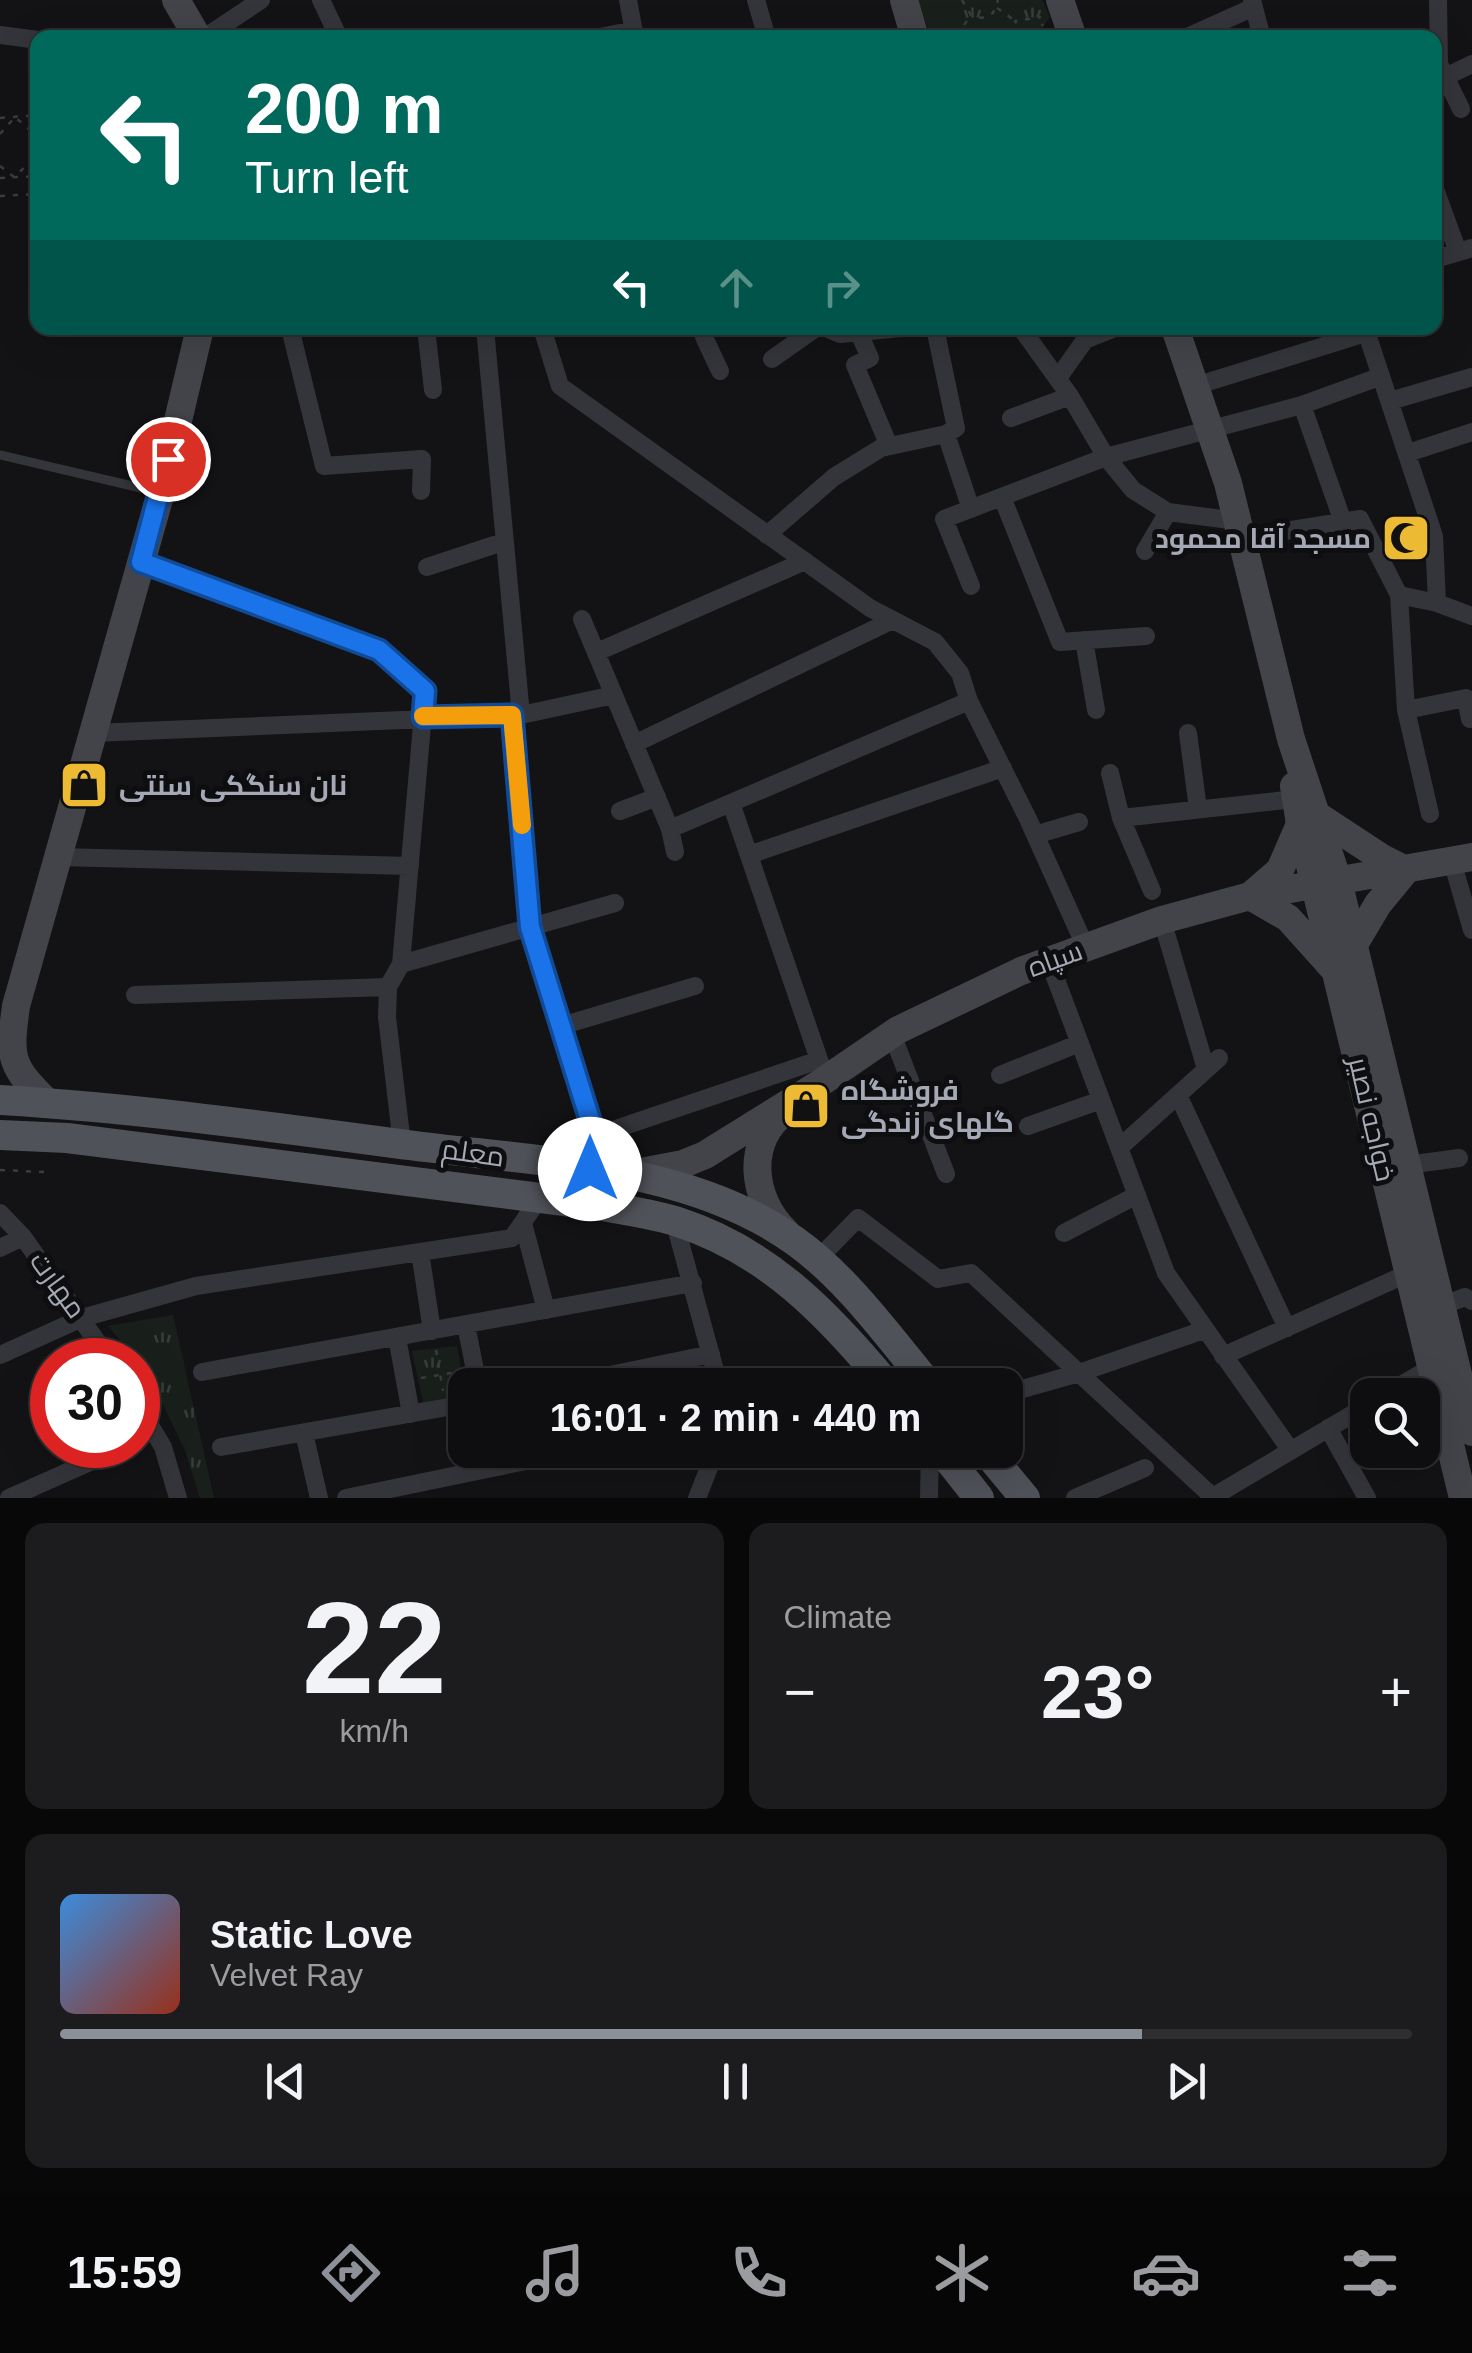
<!DOCTYPE html>
<html lang="en">
<head>
<meta charset="utf-8">
<style>
  :root { --surface:#0e0e10; --page:#1c1c1e; --text:#f1f3f6; --muted:#9b9c9f; --line:#2e2e30; --accent:#8c9099 }
  body { margin:0; font-family:Arial,Cairo,sans-serif; background:var(--page); color:var(--text); height:100vh; display:flex; flex-direction:column; font-size:38px; white-space:nowrap }
  * { box-sizing:border-box; margin:0 }
  p { font-size:32px; color:var(--muted) }
  .icon { flex:none; width:55px; height:55px; fill:none; stroke:currentColor; stroke-width:2; stroke-linecap:round; stroke-linejoin:round }
  .map { position:relative; height:1498px; overflow:hidden }
  .panel { display:flex; flex-direction:column; gap:25px; padding:25px; background:#080809; flex:1 }
  .panel>* { flex:none }
  .guide { position:absolute; left:30px; top:30px; width:1412px; height:305px; border-radius:20px; box-shadow:0 10px 40px #0002,0 0 0 2px var(--line); background:#00695c; color:#fff; overflow:hidden }
  .buttons { position:absolute; left:1350px; top:1378px; display:grid; gap:20px }
  .buttons a { display:grid; place-items:center; width:90px; height:90px; border-radius:20px; background:var(--surface); box-shadow:0 10px 40px #0002,0 0 0 2px var(--line); font-size:50px }
  .speed { position:absolute; left:30px; top:1338px; display:flex; gap:20px; font-size:50px; font-weight:700; text-align:center }
  .speed>* { display:grid; place-content:center; width:130px; height:130px; border-radius:50%; background:var(--surface); box-shadow:0 10px 40px #0002,0 0 0 2px var(--line); line-height:1 }
  .speed .limit { border:15px solid #d22; background:#fff; color:#111 }
  .pin { position:absolute; display:grid; place-items:center; width:85px; height:85px; color:#fff; margin:-42px; border:5px solid #fff; border-radius:50%; box-shadow:0 2px 10px #0007 }
  .me { position:absolute; width:110px; margin:-55px; rotate:0deg; stroke-linejoin:round; filter:drop-shadow(0 0 8px #0008) }
  .turn { display:flex; align-items:center; gap:35px; height:210px; padding:0 50px; font-size:45px }
  .turn .icon { width:130px; height:130px; stroke-width:2.5 }
  .turn b { display:block; font-size:70px; line-height:85px }
  .lanes { display:flex; align-items:center; height:95px; padding:0 50px; background:#0003; justify-content:center; gap:50px; direction:ltr }
  .lanes .off { opacity:.35 }
  .big { font-size:75px; font-weight:700; line-height:1.1 }
  .panel .widget { flex:1; display:flex; flex-direction:column; justify-content:center; gap:15px; min-width:0; padding:0 35px; border-radius:20px; background:var(--page) }
  .panel .dial { align-items:center; gap:0 }
  .dial b { font-size:130px; line-height:1 }
  .song { display:flex; align-items:center; gap:30px }
  .cover { width:120px; height:120px; border-radius:15px; background:linear-gradient(135deg,hsl(210 70% 55%),hsl(10 70% 35%)) }
  .played { height:10px; border-radius:5px; background:linear-gradient(90deg,var(--accent) 80%,var(--line) 80%) }
  .keys { display:flex; justify-content:space-around; direction:ltr }
  .heat { display:flex; justify-content:space-between; align-items:center; font-size:55px; direction:ltr }
  .panel .tiles { flex:1; display:grid; gap:25px; grid-template-columns:1fr 1fr }
  .widget:last-child { grid-column:span 2 }
  .trip { position:absolute; left:448px; top:1368px; width:575px; height:100px; border-radius:20px; background:var(--surface); box-shadow:0 10px 40px #0002,0 0 0 2px var(--line); font-weight:700; line-height:100px; text-align:center }
  .tab-bar { display:flex; height:160px; justify-content:space-around; align-items:center; background:#060606; color:var(--muted) }
  .tab-bar .icon { width:70px; height:70px }
  .tab-bar .selected { color:var(--accent) }
  .tab-bar b { font-size:45px; color:var(--text) }
  .map>svg:first-child { display:block }
</style>
</head>
<body>
<div class="map">
<svg width="1472" height="1498" viewBox="0 0 1472 1498">
  <defs>
    <pattern id="grass-tufts" width="24" height="20" patternUnits="userSpaceOnUse" patternTransform="scale(2.5)"><rect width="24" height="20" fill="#19201b"/><path d="M3 7l-1-3M5 7V3M7 7l1-3M15 17l-1-3M17 17v-4M19 17l1-3" fill="none" stroke="#373e3a"/></pattern>
  </defs>
  <rect width="100%" height="100%" fill="#131315"/>
  <path fill="url(#grass-tufts)" d="M918 0H1042L1050 17 1041 30 1025 37H931Z
    M173 1315 214 1498H200L185 1450 147 1372 108 1326Z
    M457 1346 465 1395 423 1402 412 1351Z"/>
  <g fill="none" stroke-linecap="round" stroke-linejoin="round">
    <path stroke="#3a3c41" stroke-width="2.5" stroke-dasharray="5 8" stroke-linecap="butt" d="M962 0 971 15 982 18 993 13 998 0
      M997 8 1014 20
      M1024 34 1015 21 1041 17
      M957 36 970 16
      M941 38H958
      M1019 38 1040 28 1043 24
      M0 118 38 115
      M0 134 15 117 38 137
      M0 166 14 177 38 155
      M0 178 38 176
      M0 196 38 194
      M0 1170 45 1172
      M436 1350 443 1391
      M421 1378 458 1372"/>
    <path stroke="#34353a" stroke-width="9" d="M0 455 158 492"/>
    <path stroke="#34353a" stroke-width="18" d="M321 0 339 38
      M628 0 635 38
      M756 0 767 38
      M1252 0 1262 38
      M1438 0 1439 64 1461 109
      M0 35 38 40
      M204 38 261 0
      M596 38 634 30
      M1185 38 1254 7
      M1445 77 1472 64
      M1435 189 1458 252
      M1435 259 1472 248
      M290 328 324 466 422 459 421 491
      M426 328 433 390
      M485 328 521 715
      M542 328 560 386 870 608 935 642 960 673 969 701
      M705 328 704 337 720 371
      M826 328 840 334 900 328
      M935 328 956 428 946 434 971 509
      M1021 328 1070 396 1106 457 1133 490 1168 512 1238 521
      M1365 328 1434 536 1437 603
      M859 333 870 358 855 365 889 446
      M772 359 816 328
      M1058 378 1085 340 1115 328
      M1195 386 1366 333
      M1390 401 1472 377
      M1302 405 1343 522
      M1011 418 1070 396
      M1408 453 1472 432
      M1002 497 1060 642 1146 636
      M767 535 834 477 881 448 946 434
      M1241 538 1360 519 1399 595 1406 710 1430 814
      M1145 551 1168 512
      M141 562 379 650 425 691 401 964 388 987 387 1017 402 1144
      M427 567 503 542
      M971 586 944 519 1106 457 1302 405 1379 377
      M1399 595 1437 603 1472 616
      M582 619 670 829 675 852
      M1084 640 1096 710
      M597 652 805 561
      M1406 710 1466 698 1470 719
      M512 715 530 927 595 1136 590 1169
      M93 733 521 715 614 695
      M1188 733 1198 809
      M634 744 893 620
      M1110 773 1121 818 1152 891
      M731 803 826 1080
      M620 811 657 797
      M1121 818 1295 799
      M670 829 969 701 1028 819 1086 948
      M1035 835 1079 822
      M749 855 1003 768
      M58 857 410 866
      M1452 861 1472 930
      M1162 920 1206 1069
      M1049 961 1166 1273 1291 1451
      M401 964 615 903
      M135 995 388 987
      M561 1026 695 986
      M892 1034 946 1174
      M1000 1075 1080 1043
      M1178 1095 1287 1328
      M1028 1126 1101 1100
      M595 1136 819 1060
      M1119 1148 1219 1058
      M1407 1165 1459 1158
      M0 1213 23 1237 110 1360
      M674 1220 719 1385
      M523 1223 546 1310
      M1064 1233 1137 1195
      M0 1248 23 1237
      M420 1252 432 1331
      M818 1259 858 1218 938 1279 971 1273 1214 1498
      M1441 1306 1465 1297 1472 1301
      M466 1325 478 1385
      M397 1337 411 1414
      M0 1355 82 1318 196 1286 512 1238 539 1199
      M1223 1356 1409 1273
      M202 1372 693 1283
      M562 1385 711 1354
      M1005 1394 1079 1373 1204 1330
      M1384 1395 1432 1367
      M138 1405 163 1447 178 1498
      M1328 1428 1367 1498
      M304 1433 319 1498
      M221 1447 465 1404
      M9 1498 128 1445
      M346 1498 579 1450
      M697 1498 716 1450
      M929 1498 930 1450
      M1075 1498 1145 1468
      M1211 1498 1368 1405"/>
    <path stroke="#42444a" stroke-width="28" d="M176 0 198 38
      M904 0 915 38
      M1060 0 1073 38
      M1175 328 1228 483 1291 739 1338 881 1472 1432
      M1294 786 1300 824 1463 1498
      M1318 816 1382 858 1406 870 1378 904 1353 946
      M1300 824 1280 870 1250 896 1288 918 1332 967
      M48 1103C9 1065 9 1058 16 1006L161 492 200 328
      M784 1112C745 1143 752 1199 785 1231
      M630 1174 683 1164 705 1155 816 1086 898 1030 1021 971 1162 920 1250 896 1472 857"/>
    <path stroke="#505259" stroke-width="30" d="M0 1100C137 1108 273 1127 408 1145 536 1162 687 1164 795 1241 847 1278 888 1336 929 1385
      M0 1135 67 1138 603 1206C628 1211 654 1214 678 1222 768 1251 828 1314 887 1385
      M941 1450 979 1498
      M985 1450 1025 1498"/>
  </g>
  <g fill="none" stroke-linecap="round" stroke-linejoin="round">
    <g stroke="#114b97" stroke-width="25">
      <path id="route" d="M168 459 141 562 379 650 425 691 423 717 512 715 530 927 595 1136 590 1169"/>
    </g>
    <use href="#route" stroke="#1a73e8" stroke-width="18"/>
    <path stroke="#f59e0b" stroke-width="18" d="M423 716 512 715 522 825"/>
  </g>
  <defs>
    <g id="mosque-square" transform="scale(2.5)"><rect x="-9" y="-9" width="18" height="18" rx="4" fill="#edba33" stroke="#0e0e10"/><path d="M3.5-4.9A6 6 0 1 0 3.5 4.9A5 5 0 1 1 3.5-4.9Z" fill="#111"/></g>
    <g id="shop-square" transform="scale(2.5)"><rect x="-9" y="-9" width="18" height="18" rx="4" fill="#edba33" stroke="#0e0e10"/><path d="M-5-2.5h2.3a2.7 3.5 0 0 1 5.4 0H5L5.5 6h-11ZM-1.5-2.5h3a1.5 2.3 0 0 0-3 0Z" fill="#111"/></g>
  </defs>
  <g fill-rule="evenodd">
    <use href="#mosque-square" x="1406" y="538"/>
    <use href="#shop-square" x="84" y="785"/>
    <use href="#shop-square" x="806" y="1106"/>
  </g>
  <g text-anchor="middle" dominant-baseline="central" stroke-width="10" stroke-linejoin="round" paint-order="stroke">
    <g font-size="28" font-weight="bold" fill="#a5a9b5" stroke="#0e0e10" text-anchor="start">
      <text x="1371" y="538" text-anchor="end">مسجد آقا محمود</text>
      <text x="119" y="785">نان سنگکی سنتی</text>
      <text x="841" y="1090">فروشگاه<tspan x="841" dy="32">گلهای زندگی</tspan></text>
    </g>
    <g font-size="28" fill="#a5a9b5" stroke="#0e0e10">
      <text transform="translate(1055 959) rotate(-20)">سپاه</text>
      <text transform="translate(1372 1119) rotate(77)">خواجه نصیر</text>
      <text transform="translate(473 1153) rotate(8)">معلم</text>
      <text transform="translate(58 1285) rotate(54)">مهارت</text>
    </g>
  </g>
</svg>
<div class="buttons">
<a><svg class="icon" aria-label="search" viewBox="0 0 24 24"><circle cx="10" cy="10" r="6"/><path d="M15 15l6 6"/></svg></a>
</div>
<div class="speed"><div class="limit">30</div></div>
<div class="pin" style="left:168px;top:459px;background:#d93025"><svg class="icon" aria-label="arrive" viewBox="0 0 24 24"><path d="M6 21V4h12l-3 4 3 4H6"/></svg></div>
<svg class="me" style="left:590px;top:1169px" viewBox="-20 -20 40 40"><circle r="19" fill="#fff"/><path d="M0-13L10 11 0 6-10 11z" fill="#1a73e8"/></svg>
<div class="trip">16:01 · 2 min · 440 m</div>
<div class="guide">
<div class="turn"><svg class="icon" aria-label="left" viewBox="0 0 24 24"><path d="M17 20v-9H6M10 6l-5 5 5 5"/></svg><div><b>200 m</b>Turn left</div></div>
<div class="lanes"><svg class="icon" aria-label="left" viewBox="0 0 24 24"><path d="M17 20v-9H6M10 6l-5 5 5 5"/></svg><svg class="icon off" aria-label="ahead" viewBox="0 0 24 24"><path d="M12 20V5M6 11l6-6 6 6"/></svg><svg class="icon off" aria-label="right" viewBox="0 0 24 24"><path d="M7 20v-9h11M14 6l5 5-5 5"/></svg></div>
</div>
</div>
<section class="panel">
<div class="tiles">
<div class="widget dial"><b>22</b><p>km/h</p></div>
<div class="widget"><p>Climate</p>
<div class="heat"><a>−</a><b class="big">23°</b><a>+</a></div>
</div>
<div class="widget">
<div class="song"><i class="cover"></i><div><b>Static Love</b><p>Velvet Ray</p></div></div>
<div class="played"></div>
<div class="keys"><svg class="icon" aria-label="previous" viewBox="0 0 24 24"><path d="M18 5L8 12l10 7zM5 5v14"/></svg><svg class="icon" aria-label="pause" viewBox="0 0 24 24"><path d="M8 5v14M16 5v14"/></svg><svg class="icon" aria-label="next" viewBox="0 0 24 24"><path d="M6 5l10 7-10 7zM19 5v14"/></svg></div>
</div>
</div>
</section>
<nav class="tab-bar">
<b>15:59</b>
<svg class="icon selected" aria-label="directions" viewBox="0 0 24 24"><path d="M12 3l9 9-9 9-9-9zM9 14v-3h6M13 9l2 2-2 2"/></svg>
<svg class="icon" aria-label="music" viewBox="0 0 24 24"><path d="M9 18V5l10-2v13"/><circle cx="6" cy="18" r="3"/><circle cx="16" cy="16" r="3"/></svg>
<svg class="icon" aria-label="phone" viewBox="0 0 24 24"><path d="M5 4h4l2 5-3 2q2 4 5 5l2-3 5 2v4C11 20 4 13 5 4z"/></svg>
<svg class="icon" aria-label="climate" viewBox="0 0 24 24"><path d="M12 3v18M4 7l16 10M4 17L20 7"/></svg>
<svg class="icon" aria-label="car" viewBox="0 0 24 24"><path d="M5 17H2v-5l4-1 3-4h7l3 4 3 1v5h-3M9 17h6M6 11h13"/><circle cx="7" cy="17" r="2"/><circle cx="17" cy="17" r="2"/></svg>
<svg class="icon" aria-label="filters" viewBox="0 0 24 24"><path d="M4 7h16M4 17h16"/><circle cx="9" cy="7" r="2"/><circle cx="15" cy="17" r="2"/></svg>
</nav>
</body>
</html>
